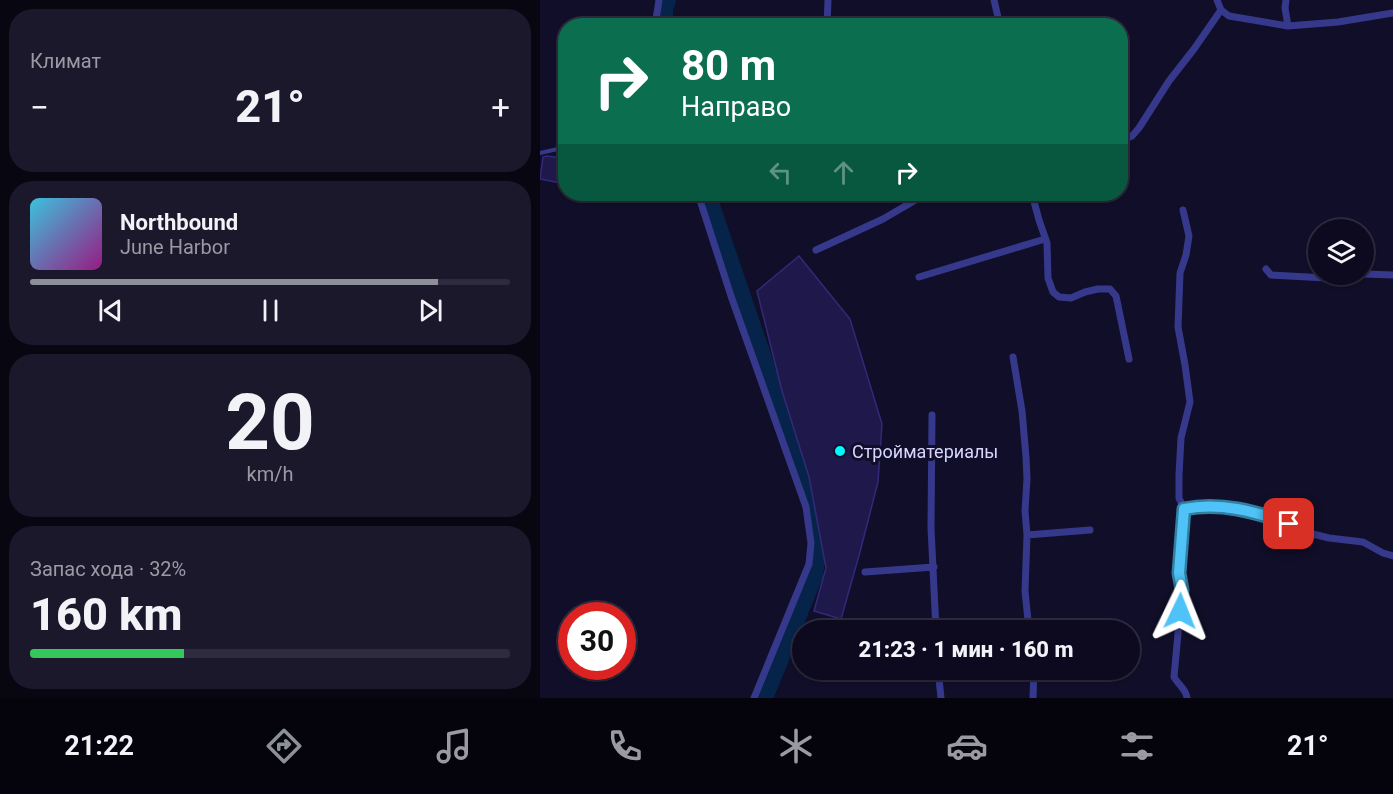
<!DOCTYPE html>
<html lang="ru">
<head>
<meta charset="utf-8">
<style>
  :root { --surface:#0d0a1f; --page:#1b182c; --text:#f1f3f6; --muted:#9a9aa4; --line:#2d2b3d; --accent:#8c9099 }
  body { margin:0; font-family:Roboto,sans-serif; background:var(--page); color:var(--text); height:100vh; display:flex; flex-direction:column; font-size:22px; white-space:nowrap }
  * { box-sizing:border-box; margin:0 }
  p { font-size:20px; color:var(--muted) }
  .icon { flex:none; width:33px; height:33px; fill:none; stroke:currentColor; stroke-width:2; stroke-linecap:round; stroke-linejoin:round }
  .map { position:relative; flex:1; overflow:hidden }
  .side { display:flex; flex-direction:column; gap:9px; padding:9px; background:#070611; width:540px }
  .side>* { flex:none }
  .banner { position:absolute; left:18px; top:18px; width:570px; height:183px; border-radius:24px; box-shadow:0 2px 4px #0004,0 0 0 2px var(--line); background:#0b6e4f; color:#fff; overflow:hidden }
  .tools { position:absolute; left:768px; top:219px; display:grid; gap:12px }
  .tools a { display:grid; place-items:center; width:66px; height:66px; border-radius:50%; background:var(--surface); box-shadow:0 2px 4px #0004,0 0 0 2px var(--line); font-size:30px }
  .speed { position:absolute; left:18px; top:602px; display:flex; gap:12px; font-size:30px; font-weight:700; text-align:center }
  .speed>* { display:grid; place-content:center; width:78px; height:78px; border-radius:50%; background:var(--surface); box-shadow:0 2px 4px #0004,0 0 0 2px var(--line); line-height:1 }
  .speed .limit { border:9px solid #d22; background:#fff; color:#111 }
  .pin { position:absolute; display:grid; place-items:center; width:51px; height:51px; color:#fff; margin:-26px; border-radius:12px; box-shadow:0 3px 9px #0006 }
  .me { position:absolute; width:66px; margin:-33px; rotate:2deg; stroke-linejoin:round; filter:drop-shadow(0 0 4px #0008) }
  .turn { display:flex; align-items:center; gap:21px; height:126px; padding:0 24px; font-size:27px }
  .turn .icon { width:78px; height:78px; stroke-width:2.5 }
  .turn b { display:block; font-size:42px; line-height:51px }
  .lanes { display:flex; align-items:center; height:57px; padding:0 24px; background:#0003; justify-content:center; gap:30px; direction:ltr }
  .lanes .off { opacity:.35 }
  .big { font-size:45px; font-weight:800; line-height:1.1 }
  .side .tile { flex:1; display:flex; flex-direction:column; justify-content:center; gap:9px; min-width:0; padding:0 21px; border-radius:24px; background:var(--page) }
  .side .dial { align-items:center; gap:0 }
  .dial b { font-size:78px; line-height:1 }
  .song { display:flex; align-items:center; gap:18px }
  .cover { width:72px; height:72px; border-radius:9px; background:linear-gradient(135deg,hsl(190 70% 55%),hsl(310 70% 35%)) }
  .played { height:6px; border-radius:3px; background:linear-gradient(90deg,var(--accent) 85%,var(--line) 85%) }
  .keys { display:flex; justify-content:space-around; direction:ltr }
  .heat { display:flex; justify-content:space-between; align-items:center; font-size:33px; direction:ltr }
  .charge { height:9px; border-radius:4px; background:linear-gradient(90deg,#34c759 32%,var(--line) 0) }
  .trip { position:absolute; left:252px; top:620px; width:348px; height:60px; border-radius:30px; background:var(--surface); box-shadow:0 2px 4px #0004,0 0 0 2px var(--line); font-weight:800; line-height:60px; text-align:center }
  .menu { display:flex; height:96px; justify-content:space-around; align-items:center; background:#05040c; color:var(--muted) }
  .menu .icon { width:42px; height:42px }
  .menu .active { color:var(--accent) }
  .menu b { font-size:27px; color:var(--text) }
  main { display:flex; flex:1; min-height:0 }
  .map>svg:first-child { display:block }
</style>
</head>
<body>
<main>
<section class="side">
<div class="tile"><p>Климат</p>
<div class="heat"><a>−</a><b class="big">21°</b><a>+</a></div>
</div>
<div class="tile">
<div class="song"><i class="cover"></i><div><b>Northbound</b><p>June Harbor</p></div></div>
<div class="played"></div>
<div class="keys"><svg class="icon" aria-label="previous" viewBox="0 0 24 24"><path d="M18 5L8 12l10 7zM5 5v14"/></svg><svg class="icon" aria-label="pause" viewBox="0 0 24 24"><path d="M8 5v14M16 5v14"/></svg><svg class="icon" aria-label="next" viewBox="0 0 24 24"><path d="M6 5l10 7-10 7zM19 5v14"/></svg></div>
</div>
<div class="tile dial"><b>20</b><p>km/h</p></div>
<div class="tile"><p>Запас хода · 32%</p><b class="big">160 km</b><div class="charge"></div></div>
</section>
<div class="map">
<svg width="853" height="698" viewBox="0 0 853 698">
  <rect width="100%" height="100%" fill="#110e29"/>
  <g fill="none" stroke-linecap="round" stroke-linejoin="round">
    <path stroke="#06244a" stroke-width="16" d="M125 26V9L128 0
      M168 194 256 452 273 509 279 543 275 576 225 698"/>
  </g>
  <path fill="#1f194b" stroke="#332979" stroke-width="1.5" d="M7 156 26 159V184L0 179 3 157Z
    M259 256 310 319 342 424 338 482 320 552 301 619 274 611 286 568 269 477 242 391 217 291Z"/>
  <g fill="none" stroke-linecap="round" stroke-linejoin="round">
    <path stroke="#36398b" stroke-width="4" d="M0 153 26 147"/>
    <path stroke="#36398b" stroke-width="7" d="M454 0 460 26
      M677 0 681 10 689 16 748 26 798 22 853 13
      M746 0 745 8 748 26
      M115 26 119 0
      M287 26 288 0
      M580 141 592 136 599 128 629 81 654 49 681 10
      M158 194 191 296 266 507 271 543 269 564 214 698
      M492 194 499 220 507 243 508 278 513 292 519 297 531 298 545 292 558 289H570L576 296 589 359
      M643 210 649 236 646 255 640 273 638 327 645 365 650 402 641 438 639 475V498L644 509
      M276 250 343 219 379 198 384 194
      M726 269 731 275 786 278 804 274
      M824 274 853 275
      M379 277 505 239
      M473 357 482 411 486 457 487 479 485 511 487 535 485 591 489 630
      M392 415 391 528 396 630
      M487 535 550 530
      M325 572 394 567
      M398 669 401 698
      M493 698 494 669
      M647 698C646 688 638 685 634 677L642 590 639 573 644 509 657 507 700 508 724 514 769 533 789 538 823 542 843 553 853 556"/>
  </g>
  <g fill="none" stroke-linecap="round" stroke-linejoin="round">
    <g stroke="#337fa1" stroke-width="15">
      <path id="route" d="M640 611 642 590 639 573 644 509C680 502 715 511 749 524"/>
    </g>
    <use href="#route" stroke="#4fc3f7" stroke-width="10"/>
  </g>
  <circle fill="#02f8ff" stroke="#110e29" stroke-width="2" cx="300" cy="451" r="6"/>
  <g text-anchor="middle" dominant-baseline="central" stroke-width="6" stroke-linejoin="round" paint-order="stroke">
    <g font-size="18" fill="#d8d6ff" stroke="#110e29" text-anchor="start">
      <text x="312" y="451">Стройматериалы</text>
    </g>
  </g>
</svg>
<div class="tools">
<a><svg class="icon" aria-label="layers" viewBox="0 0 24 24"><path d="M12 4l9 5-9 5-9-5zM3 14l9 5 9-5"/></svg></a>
</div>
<div class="speed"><div class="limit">30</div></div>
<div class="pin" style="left:749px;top:524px;background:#d93025"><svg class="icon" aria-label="arrive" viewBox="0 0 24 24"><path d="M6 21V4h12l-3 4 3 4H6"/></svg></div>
<svg class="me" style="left:640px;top:611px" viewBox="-20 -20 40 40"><path d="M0-17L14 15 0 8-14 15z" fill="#4fc3f7" stroke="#fff" stroke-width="4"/></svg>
<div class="trip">21:23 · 1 мин · 160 m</div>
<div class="banner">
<div class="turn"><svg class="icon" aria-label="right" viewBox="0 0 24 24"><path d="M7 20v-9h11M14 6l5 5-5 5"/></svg><div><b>80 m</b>Направо</div></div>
<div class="lanes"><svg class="icon off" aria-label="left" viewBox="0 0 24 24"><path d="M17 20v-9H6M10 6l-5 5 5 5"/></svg><svg class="icon off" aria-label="ahead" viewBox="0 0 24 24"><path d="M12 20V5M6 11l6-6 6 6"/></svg><svg class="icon" aria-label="right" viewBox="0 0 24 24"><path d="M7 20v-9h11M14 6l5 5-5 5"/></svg></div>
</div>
</div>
</main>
<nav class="menu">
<b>21:22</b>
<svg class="icon active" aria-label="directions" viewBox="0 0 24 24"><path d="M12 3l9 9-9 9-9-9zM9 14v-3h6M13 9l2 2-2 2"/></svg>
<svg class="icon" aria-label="music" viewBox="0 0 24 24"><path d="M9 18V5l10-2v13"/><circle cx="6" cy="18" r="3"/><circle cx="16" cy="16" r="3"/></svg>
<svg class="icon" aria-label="phone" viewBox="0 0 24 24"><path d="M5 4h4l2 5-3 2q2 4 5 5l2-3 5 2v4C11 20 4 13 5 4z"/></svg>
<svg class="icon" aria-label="climate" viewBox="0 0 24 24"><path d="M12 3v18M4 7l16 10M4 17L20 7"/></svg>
<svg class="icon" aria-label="car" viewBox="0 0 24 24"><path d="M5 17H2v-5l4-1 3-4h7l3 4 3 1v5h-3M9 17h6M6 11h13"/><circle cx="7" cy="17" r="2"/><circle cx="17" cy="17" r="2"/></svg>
<svg class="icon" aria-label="filters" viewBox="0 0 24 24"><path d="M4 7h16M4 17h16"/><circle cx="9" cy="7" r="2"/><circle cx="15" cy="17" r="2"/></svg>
<b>21°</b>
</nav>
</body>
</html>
